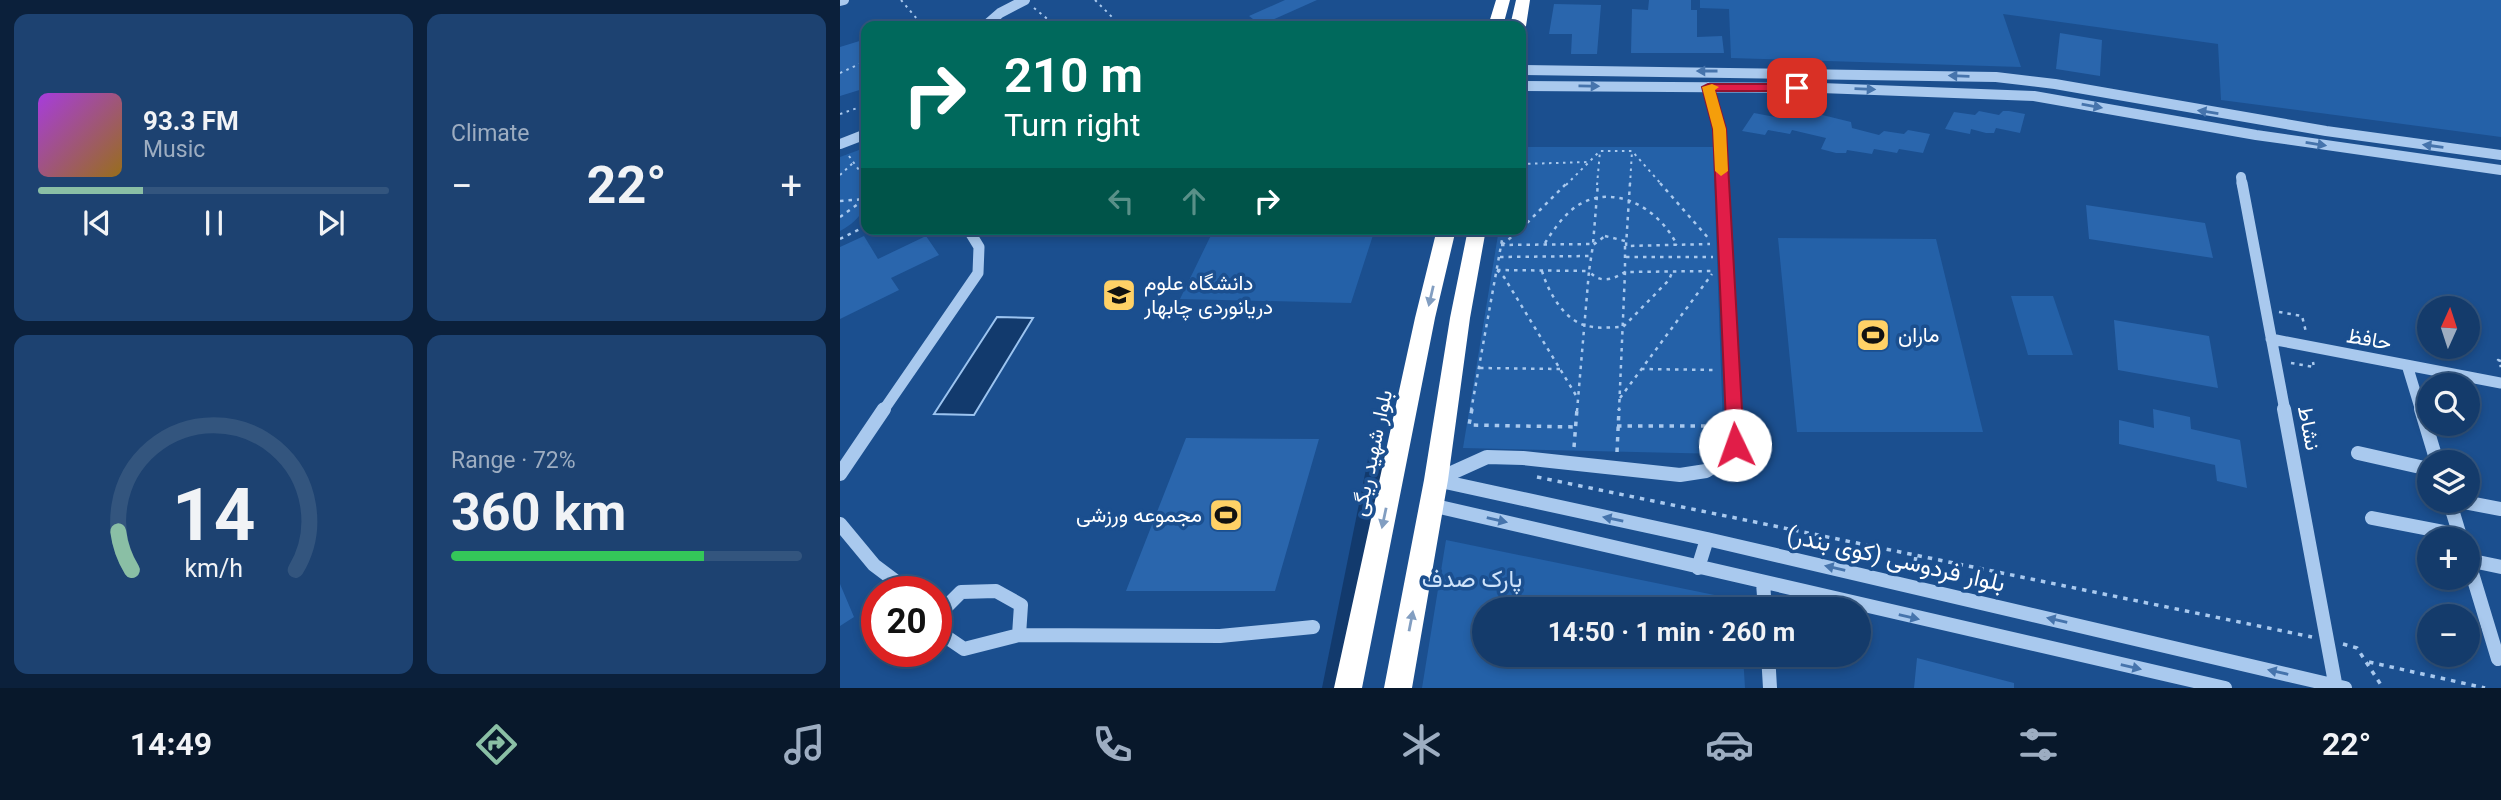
<!DOCTYPE html>
<html lang="en">
<head>
<meta charset="utf-8">
<style>
  :root { --surface:#143b6b; --page:#1d4271; --text:#f1f3f6; --muted:#9dadc1; --line:#33557e; --accent:#8abfa5 }
  body { margin:0; font-family:Roboto,Vazirmatn,sans-serif; background:var(--page); color:var(--text); height:100vh; display:flex; flex-direction:column; font-size:26px; white-space:nowrap }
  * { box-sizing:border-box; margin:0 }
  p { font-size:23px; color:var(--muted) }
  .icon { flex:none; width:38px; height:38px; fill:none; stroke:currentColor; stroke-width:2; stroke-linecap:round; stroke-linejoin:round }
  .map { position:relative; flex:1; overflow:hidden }
  .panel { display:flex; flex-direction:column; gap:14px; padding:14px; background:#0b203b; width:840px }
  .panel>* { flex:none }
  .banner { position:absolute; left:21px; top:21px; width:665px; height:214px; border-radius:14px; box-shadow:0 4px 10px #0003,0 0 0 2px var(--line); background:#00695c; color:#fff; overflow:hidden }
  .needle { width:46px; rotate:3deg }
  .tools { position:absolute; left:1577px; top:296px; display:grid; gap:14px }
  .tools a { display:grid; place-items:center; width:63px; height:63px; border-radius:50%; background:var(--surface); box-shadow:0 4px 10px #0003,0 0 0 2px var(--line); font-size:35px }
  .speed { position:absolute; left:21px; top:576px; display:flex; gap:14px; font-size:35px; font-weight:700; text-align:center }
  .speed>* { display:grid; place-content:center; width:91px; height:91px; border-radius:50%; background:var(--surface); box-shadow:0 4px 10px #0003,0 0 0 2px var(--line); line-height:1 }
  .speed .limit { border:10px solid #d22; background:#fff; color:#111 }
  .pin { position:absolute; display:grid; place-items:center; width:60px; height:60px; color:#fff; margin:-30px; border-radius:14px; box-shadow:0 4px 10px #0006 }
  .me { position:absolute; width:77px; margin:-38px; rotate:357deg; stroke-linejoin:round; filter:drop-shadow(0 0 5px #0008) }
  .turn { display:flex; align-items:center; gap:24px; height:147px; padding:0 28px; font-size:32px }
  .turn .icon { width:91px; height:91px; stroke-width:2.5 }
  .turn b { display:block; font-size:49px; line-height:60px }
  .lanes { display:flex; align-items:center; height:66px; padding:0 28px; background:#0003; justify-content:center; gap:35px; direction:ltr }
  .lanes .off { opacity:.35 }
  .big { font-size:52px; font-weight:700; line-height:1.1 }
  .panel .widget { flex:1; display:flex; flex-direction:column; justify-content:center; gap:10px; min-width:0; padding:0 24px; border-radius:14px; background:var(--page) }
  .panel .dial { align-items:center; gap:0 }
  .dial svg { height:182px; overflow:visible; fill:none; stroke:var(--line); stroke-width:7; stroke-linecap:round; text-anchor:middle }
  .dial text { fill:var(--text); stroke:none }
  .song { display:flex; align-items:center; gap:21px }
  .cover { width:84px; height:84px; border-radius:10px; background:linear-gradient(135deg,hsl(280 70% 55%),hsl(40 70% 35%)) }
  .played { height:7px; border-radius:4px; background:linear-gradient(90deg,var(--accent) 30%,var(--line) 30%) }
  .keys { display:flex; justify-content:space-around; direction:ltr }
  .heat { display:flex; justify-content:space-between; align-items:center; font-size:38px; direction:ltr }
  .charge { height:10px; border-radius:5px; background:linear-gradient(90deg,#34c759 72%,var(--line) 0) }
  .panel .tiles { flex:1; display:grid; gap:14px; grid-template-columns:repeat(2,1fr) }
  .trip { position:absolute; left:632px; top:597px; width:399px; height:70px; border-radius:35px; background:var(--surface); box-shadow:0 4px 10px #0003,0 0 0 2px var(--line); font-weight:700; line-height:70px; text-align:center }
  .tabs { display:flex; height:112px; justify-content:space-around; align-items:center; background:#08182b; color:var(--muted) }
  .tabs .icon { width:49px; height:49px }
  .tabs .selected { color:var(--accent) }
  .tabs b { font-size:32px; color:var(--text) }
  main { display:flex; flex:1; min-height:0 }
  .map>svg:first-child { display:block }
</style>
</head>
<body>
<main>
<section class="panel">
<div class="tiles">
<div class="widget">
<div class="song"><i class="cover"></i><div><b>93.3 FM</b><p>Music</p></div></div>
<div class="played"></div>
<div class="keys"><svg class="icon" aria-label="previous" viewBox="0 0 24 24"><path d="M18 5L8 12l10 7zM5 5v14"/></svg><svg class="icon" aria-label="pause" viewBox="0 0 24 24"><path d="M8 5v14M16 5v14"/></svg><svg class="icon" aria-label="next" viewBox="0 0 24 24"><path d="M6 5l10 7-10 7zM19 5v14"/></svg></div>
</div>
<div class="widget"><p>Climate</p>
<div class="heat"><a>−</a><b class="big">22°</b><a>+</a></div>
</div>
<div class="widget dial"><svg viewBox="0 0 100 80">
<path d="M14 69A42 42 0 1 1 86 69"/>
<path d="M14 69A42 42 0 0 1 8 52" stroke="#8abfa5"/>
<text x="50" y="56" font-size="32" font-weight="700">14</text>
<text x="50" y="72" font-size="11">km/h</text>
</svg></div>
<div class="widget"><p>Range · 72%</p><b class="big">360 km</b><div class="charge"></div></div>
</div>
</section>
<div class="map">
<svg width="1661" height="688" viewBox="0 0 1661 688">
  <rect width="100%" height="100%" fill="#1b4f8f"/>
  <path fill="#2461a8" d="M860 0H1661V137L1381 100 1378 44 1163 14 1181 67 891 58 889 9 860 8Z
    M681 147H873L884 454 623 448 659 229H681Z
    M19 150 26 156C26 190 35 213 0 231V157Z
    M374 229H535L511 303 340 299Z
    M938 238 1096 239 1143 432H957Z
    M1171 296H1213L1233 355H1188Z
    M606 540 899 600 900 609H644V654L903 655 905 688H582Z"/>
  <path fill="#123a6d" stroke="#9cc4f0" stroke-width="2" d="M157 317 193 318 134 415 94 414Z"/>
  <g fill="none" stroke-linecap="round" stroke-linejoin="round">
    <path fill="#123a6d" fill-rule="evenodd" d="M538 451 545 453 548 459 504 688H482L528 459 531 453Z"/>
  </g>
  <path fill="#2a66ad" d="M445 0H477L421 25 409 16Z
    M809 0H851V10H857V37L882 36 884 53H791L792 9 808 10Z
    M714 4 761 5 757 54H731L732 34H709Z
    M1220 33 1262 40 1260 76 1216 69Z
    M26 39V88L0 96V47Z
    M1139 111 1159 115 1163 111H1169L1185 114 1180 133 1156 128 1154 133H1146L1131 129 1130 134 1105 129 1114 112 1135 115Z
    M940 112 959 116 963 112H970L1011 122 1012 128 1039 135 1044 131 1064 134 1068 130 1090 134 1083 153 1059 149 1057 153 1034 149 1032 154 1007 150 1006 153H996L981 149 986 138 952 130 950 134 928 130 925 135 902 131 914 113 935 117Z
    M1246 205 1365 223 1373 258 1249 239Z
    M24 236 38 259 86 236 99 255 51 278 59 290 0 319V247Z
    M1274 320 1369 336 1378 388 1278 370Z
    M1313 409 1350 417 1351 429 1400 440 1407 488 1377 481 1375 465 1279 444V420L1314 428Z
    M346 438 479 439 435 591H286Z
    M0 584 14 617 0 626Z
    M1077 658 1174 683V688H1074Z"/>
  <g fill="none" stroke-linecap="round" stroke-linejoin="round">
    <path stroke="#a9c9ee" stroke-width="2" stroke-dasharray="2.5 4.5" stroke-linecap="butt" d="M61 0 83 26
      M255 0 281 26
      M194 8 216 26
      M255 26 274 19
      M0 73 26 61
      M0 114 26 105
      M9 156 26 180
      M681 164 749 162
      M0 175 13 163
      M726 185 760 151H792L822 185
      M757 185 760 151
      M790 185 792 151"/>
    <path stroke="#a9c9ee" stroke-width="2.5" stroke-dasharray="3.5 5" stroke-linecap="butt" d="M790 183 786 246 870 244
      M820 183 870 240
      M0 201 25 199
      M0 217 25 199 26 183
      M681 229 727 183
      M765 236 785 241V272C772 280 760 284 749 271L753 245Z
      M0 239 26 226
      M705 243C714 229 726 211 742 203 780 184 821 212 837 245
      M661 245 753 244 758 183
      M662 245 681 229
      M660 257 751 256
      M786 257H873
      M657 270 749 271 737 411
      M657 270 664 277 737 397
      M702 271C708 292 725 322 748 326 760 329 772 327 783 327L829 280 833 270
      M1439 312 1462 316 1466 332
      M1661 361 1658 360 1661 367
      M1451 363 1474 367 1473 362
      M640 368 720 369
      M801 369 877 370
      M780 398 872 274
      M631 411 664 229
      M779 411 785 272 874 271"/>
    <path stroke="#a9c9ee" stroke-width="3.5" stroke-dasharray="4.5 6" stroke-linecap="butt" d="M632 409 629 425 735 427
      M777 426H869
      M734 447 737 409
      M777 452 779 409
      M697 477 1472 637
      M1074 572 1076 555
      M1503 644 1517 648 1543 688
      M1529 662 1645 688"/>
    <path stroke="#a9c9ee" stroke-width="10" d="M0 1 4 0
      M145 26 160 13 185 0
      M681 70 1156 77 1215 84 1486 131 1661 155
      M681 86 981 88 1194 96 1416 135 1661 170
      M868 87 879 129 882 185
      M0 144 26 134
      M1401 177 1402 185"/>
    <path stroke="#a9c9ee" stroke-width="11" d="M882 183 893 411
      M1402 183 1445 411
      M1431 339 1661 383
      M1567 365 1581 411
      M43 411 138 273 139 247 128 229"/>
    <path stroke="#a9c9ee" stroke-width="14" d="M1444 409 1496 688
      M1581 409 1597 462
      M1518 453 1589 469
      M0 474 44 409
      M596 480 867 539 1505 688
      M596 480 647 457 683 458 840 475 866 471 884 460 895 445 893 409
      M1609 500 1621 539
      M1613 500 1661 509
      M591 505 1385 688
      M1532 518 1620 535
      M0 524 34 565 70 592
      M1628 560 1658 659
      M1628 560 1661 567
      M858 568 867 539
      M923 583 925 609
      M156 591 181 605 179 635 124 649 99 632 100 613 121 592Z
      M179 635 380 636 473 627
      M928 654 930 688"/>
    <path fill="#fff" fill-rule="evenodd" d="M656 0H670L663 26H648Z
      M676 0H690L686 26 681 30V26H670Z
      M597 229H616L595 318 522 688H494L575 318Z
      M628 229H646L630 318 608 480 572 688H544L584 480 610 318Z"/>
  </g>
  <defs><path id="oneway-solid" d="M-6-.8H1V-3.2L6.5 0L1 3.2V.8H-6Z" transform="scale(1.75)"/></defs>
  <g fill="#4674ac">
    <use href="#oneway-solid" transform="translate(867 71) rotate(-180)"/>
    <use href="#oneway-solid" transform="translate(1119 76) rotate(-178)"/>
    <use href="#oneway-solid" transform="translate(749 86) rotate(1)"/>
    <use href="#oneway-solid" transform="translate(1025 89) rotate(2)"/>
    <use href="#oneway-solid" transform="translate(1252 106) rotate(10)"/>
    <use href="#oneway-solid" transform="translate(1368 112) rotate(-171)"/>
    <use href="#oneway-solid" transform="translate(1476 144) rotate(9)"/>
    <use href="#oneway-solid" transform="translate(1593 146) rotate(-172)"/>
    <use href="#oneway-solid" transform="translate(773 519) rotate(-168)"/>
    <use href="#oneway-solid" transform="translate(657 520) rotate(13)"/>
    <use href="#oneway-solid" transform="translate(995 568) rotate(-167)"/>
    <use href="#oneway-solid" transform="translate(1069 617) rotate(13)"/>
    <use href="#oneway-solid" transform="translate(1217 620) rotate(-167)"/>
    <use href="#oneway-solid" transform="translate(1291 667) rotate(13)"/>
    <use href="#oneway-solid" transform="translate(1438 672) rotate(-167)"/>
  </g>
  <g fill="#829ec1">
    <use href="#oneway-solid" transform="translate(591 296) rotate(103)"/>
    <use href="#oneway-solid" transform="translate(544 518) rotate(102)"/>
    <use href="#oneway-solid" transform="translate(571 621) rotate(-79)"/>
  </g>
  <path fill="#e11d48" stroke="#92132f" stroke-width="2" d="M868 84H957L963 88 957 91H875L886 129 904 445 901 450 895 452 889 450 887 445 873 129 862 87Z"/>
  <path fill="#f59e0b" d="M872 84 879 87 875 90 886 129 888 171 881 176 875 171 873 129 862 87Z"/>
  <defs>
    <g id="university-square" transform="scale(1.75)"><rect x="-9" y="-9" width="18" height="18" rx="4" fill="#ffd166" stroke="#1b4f8f"/><path d="M0-5L7-2L0 1L-7-2ZM-4 1L0 2.5L4 1V4Q0 6-4 4Z" fill="#111"/></g>
    <g id="stadium-square" transform="scale(1.75)"><rect x="-9" y="-9" width="18" height="18" rx="4" fill="#ffd166" stroke="#1b4f8f"/><path d="M0-5a6.5 5 0 1 0 0 10a6.5 5 0 1 0 0-10ZM-3.5-1.8h7v3.6h-7Z" fill="#111"/></g>
  </defs>
  <g fill-rule="evenodd">
    <use href="#university-square" x="279" y="295"/>
    <use href="#stadium-square" x="1033" y="335"/>
    <use href="#stadium-square" x="386" y="515"/>
  </g>
  <g text-anchor="middle" dominant-baseline="central" stroke-width="7" stroke-linejoin="round" paint-order="stroke">
    <g font-size="21" fill="#fff" stroke="#1b4f8f" text-anchor="start">
      <text x="304" y="283">دانشگاه علوم<tspan x="304" dy="24">دریانوردی چابهار</tspan></text>
      <text x="1058" y="335">ماران</text>
      <text x="362" y="515" text-anchor="end">مجموعه ورزشی</text>
    </g>
    <g font-size="21" fill="#fff" stroke="#1b4f8f">
      <text transform="translate(1529 339) rotate(10)">حافظ</text>
      <text transform="translate(1469 428) rotate(79)">نشاط</text>
      <text transform="translate(532 453) rotate(-78)">بلوار شهید ریگی</text>
    </g>
    <g font-size="24" fill="#fff" stroke="#1b4f8f">
      <text transform="translate(1056 559) rotate(13)">بلوار فردوسی (کوی بندر)</text>
    </g>
    <g font-size="24" fill="#cfe3fa" stroke="#1b4f8f">
      <text x="632" y="579">پارک صدف</text>
    </g>
  </g>
</svg>
<div class="tools">
<a><svg class="needle" viewBox="-14 -14 28 28"><path d="M0-13l5 13h-10z" fill="#e53935"/><path d="M0 13l5-13h-10z" fill="#9dadc1"/></svg></a>
<a><svg class="icon" aria-label="search" viewBox="0 0 24 24"><circle cx="10" cy="10" r="6"/><path d="M15 15l6 6"/></svg></a>
<a><svg class="icon" aria-label="layers" viewBox="0 0 24 24"><path d="M12 4l9 5-9 5-9-5zM3 14l9 5 9-5"/></svg></a>
<a>+</a>
<a>−</a>
</div>
<div class="speed"><div class="limit">20</div></div>
<div class="pin" style="left:957px;top:88px;background:#d93025"><svg class="icon" aria-label="arrive" viewBox="0 0 24 24"><path d="M6 21V4h12l-3 4 3 4H6"/></svg></div>
<svg class="me" style="left:895px;top:445px" viewBox="-20 -20 40 40"><circle r="19" fill="#fff"/><path d="M0-13L10 11 0 6-10 11z" fill="#e11d48"/></svg>
<div class="trip">14:50 · 1 min · 260 m</div>
<div class="banner">
<div class="turn"><svg class="icon" aria-label="right" viewBox="0 0 24 24"><path d="M7 20v-9h11M14 6l5 5-5 5"/></svg><div><b>210 m</b>Turn right</div></div>
<div class="lanes"><svg class="icon off" aria-label="left" viewBox="0 0 24 24"><path d="M17 20v-9H6M10 6l-5 5 5 5"/></svg><svg class="icon off" aria-label="ahead" viewBox="0 0 24 24"><path d="M12 20V5M6 11l6-6 6 6"/></svg><svg class="icon" aria-label="right" viewBox="0 0 24 24"><path d="M7 20v-9h11M14 6l5 5-5 5"/></svg></div>
</div>
</div>
</main>
<nav class="tabs">
<b>14:49</b>
<svg class="icon selected" aria-label="directions" viewBox="0 0 24 24"><path d="M12 3l9 9-9 9-9-9zM9 14v-3h6M13 9l2 2-2 2"/></svg>
<svg class="icon" aria-label="music" viewBox="0 0 24 24"><path d="M9 18V5l10-2v13"/><circle cx="6" cy="18" r="3"/><circle cx="16" cy="16" r="3"/></svg>
<svg class="icon" aria-label="phone" viewBox="0 0 24 24"><path d="M5 4h4l2 5-3 2q2 4 5 5l2-3 5 2v4C11 20 4 13 5 4z"/></svg>
<svg class="icon" aria-label="climate" viewBox="0 0 24 24"><path d="M12 3v18M4 7l16 10M4 17L20 7"/></svg>
<svg class="icon" aria-label="car" viewBox="0 0 24 24"><path d="M5 17H2v-5l4-1 3-4h7l3 4 3 1v5h-3M9 17h6M6 11h13"/><circle cx="7" cy="17" r="2"/><circle cx="17" cy="17" r="2"/></svg>
<svg class="icon" aria-label="filters" viewBox="0 0 24 24"><path d="M4 7h16M4 17h16"/><circle cx="9" cy="7" r="2"/><circle cx="15" cy="17" r="2"/></svg>
<b>22°</b>
</nav>
</body>
</html>
